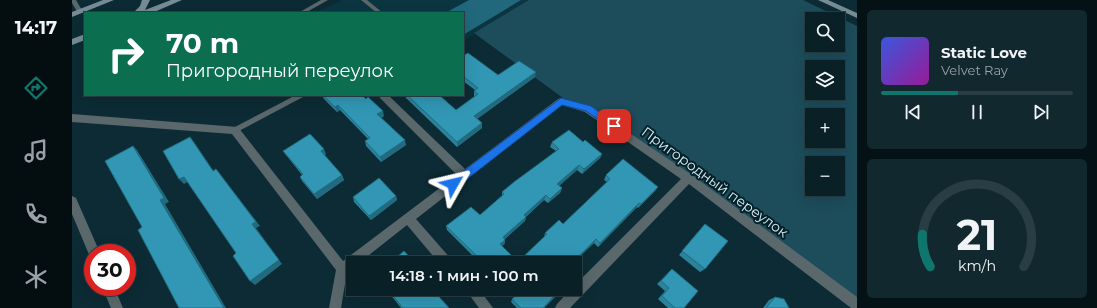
<!DOCTYPE html>
<html lang="ru">
<head>
<meta charset="utf-8">
<style>
  :root { --surface:#092027; --page:#12282f; --text:#f1f3f6; --muted:#99a3a7; --line:#293e44; --accent:#0f766e }
  body { margin:0; font-family:Montserrat,sans-serif; background:var(--page); color:var(--text); height:100vh; display:flex; flex-direction:column; font-size:15px; white-space:nowrap }
  * { box-sizing:border-box; margin:0 }
  p { font-size:13px; color:var(--muted) }
  .icon { flex:none; width:22px; height:22px; fill:none; stroke:currentColor; stroke-width:2; stroke-linecap:round; stroke-linejoin:round }
  .map { position:relative; flex:1; overflow:hidden }
  .sheet { display:flex; flex-direction:column; gap:10px; padding:10px; background:#051215; width:240px }
  .sheet>* { flex:none }
  .banner { position:absolute; left:12px; top:12px; width:380px; height:84px; border-radius:0px; box-shadow:0 4px 16px #0002,0 0 0 1px var(--line); background:#0b6e4f; color:#fff; overflow:hidden }
  .controls { position:absolute; left:733px; top:12px; display:grid; gap:8px }
  .controls a { display:grid; place-items:center; width:40px; height:40px; border-radius:0px; background:var(--surface); box-shadow:0 4px 16px #0002,0 0 0 1px var(--line); font-size:20px }
  .speed { position:absolute; left:12px; top:244px; display:flex; gap:8px; font-size:20px; font-weight:700; text-align:center }
  .speed>* { display:grid; place-content:center; width:52px; height:52px; border-radius:50%; background:var(--surface); box-shadow:0 4px 16px #0002,0 0 0 1px var(--line); line-height:1 }
  .speed .limit { border:6px solid #d22; background:#fff; color:#111 }
  .pin { position:absolute; display:grid; place-items:center; width:34px; height:34px; color:#fff; margin:-17px; border-radius:8px; box-shadow:0 2px 6px #0006 }
  .me { position:absolute; width:44px; margin:-22px; rotate:53deg; stroke-linejoin:round; filter:drop-shadow(0 0 3px #0008) }
  .turn { display:flex; align-items:center; gap:14px; height:84px; padding:0 16px; font-size:18px }
  .turn .icon { width:52px; height:52px; stroke-width:2.5 }
  .turn b { display:block; font-size:28px; line-height:34px }
  .sheet .tile { flex:1; display:flex; flex-direction:column; justify-content:center; gap:6px; min-width:0; padding:0 14px; border-radius:6px; background:var(--page) }
  .sheet .dial { align-items:center; gap:0 }
  .dial svg { height:104px; overflow:visible; fill:none; stroke:var(--line); stroke-width:7; stroke-linecap:round; text-anchor:middle }
  .dial text { fill:var(--text); stroke:none }
  .song { display:flex; align-items:center; gap:12px }
  .cover { width:48px; height:48px; border-radius:6px; background:linear-gradient(135deg,hsl(230 70% 55%),hsl(300 70% 35%)) }
  .played { height:4px; border-radius:2px; background:linear-gradient(90deg,var(--accent) 40%,var(--line) 40%) }
  .keys { display:flex; justify-content:space-around; direction:ltr }
  .trip { position:absolute; left:274px; top:256px; width:236px; height:40px; border-radius:0px; background:var(--surface); box-shadow:0 4px 16px #0002,0 0 0 1px var(--line); font-weight:600; line-height:40px; text-align:center }
  main { display:flex; flex:1; min-height:0 }
  .menu { display:flex; flex-direction:column; width:72px; justify-content:space-around; align-items:center; background:#040d10; color:var(--muted) }
  .menu .icon { width:28px; height:28px }
  .menu .current { color:var(--accent) }
  .menu b { font-size:18px; color:var(--text) }
  .map>svg:first-child { display:block }
</style>
</head>
<body>
<main>
<nav class="menu">
<b>14:17</b>
<svg class="icon current" aria-label="directions" viewBox="0 0 24 24"><path d="M12 3l9 9-9 9-9-9zM9 14v-3h6M13 9l2 2-2 2"/></svg>
<svg class="icon" aria-label="music" viewBox="0 0 24 24"><path d="M9 18V5l10-2v13"/><circle cx="6" cy="18" r="3"/><circle cx="16" cy="16" r="3"/></svg>
<svg class="icon" aria-label="phone" viewBox="0 0 24 24"><path d="M5 4h4l2 5-3 2q2 4 5 5l2-3 5 2v4C11 20 4 13 5 4z"/></svg>
<svg class="icon" aria-label="climate" viewBox="0 0 24 24"><path d="M12 3v18M4 7l16 10M4 17L20 7"/></svg>
</nav>
<div class="map">
<svg width="785" height="308" viewBox="0 0 785 308">
  <rect width="100%" height="100%" fill="#0c2b34"/>
  <path fill="#0a3541" d="M270 0H459L391 41V13H242Z"/>
  <path fill="#1d4c5b" fill-rule="evenodd" d="M457 0H731L785 26V301L635 191 491 98 402 33ZM740 19H766V45H740ZM740 67H766V93H740ZM740 115H766V141H740ZM740 163H766V189H740Z"/>
  <path fill="#22687d" d="M397 0H449L391 35V13H373Z"/>
  <g fill="none" stroke-linecap="round" stroke-linejoin="round">
    <path fill="#5a686c" fill-rule="evenodd" d="M0 0H4L11 12 10 13H6L0 3Z
      M249 0H256L233 13H226Z
      M289 0H295L311 13H305Z
      M224 95H232L231 97 165 132H161L160 130 161 128Z"/>
    <path fill="#5a686c" fill-rule="evenodd" d="M307 95H316L393 169 486 99 489 98 519 107 620 175 785 297V308H779L617 184 498 308H483L485 304 499 289H503V285L609 179 513 112 490 105 344 219 379 259 381 263H367L335 225 287 263H281V268L275 272 269 308H257L264 270 160 134 0 122V114L166 127 271 261 385 175 308 98Z
      M0 196 4 198 28 253H21V258L18 257 0 214Z
      M30 287H42L51 308H39Z
      M393 289H407L421 308H407Z"/>
    <path fill="#778c94" fill-rule="evenodd" d="M31 0H42L0 17V12Z
      M70 0H78L73 10 99 0H110L80 13H61L68 6Z
      M746 0H756L785 13V18Z
      M13 34V40L0 45V39Z"/>
  </g>
  <path fill="#2a829b" d="M391 56 426 75 463 77 405 119 410 128 385 147 334 98 333 95H367L384 110 403 97 402 96V91L403 90 391 81Z
    M250 95H289L312 116 309 118 334 145 309 162 294 146 293 141 296 139 268 110 265 112 252 99Z
    M480 142H511L530 154 528 158 510 174 505 170 487 186 490 188 488 193 476 203 472 200 454 217 453 221 433 239V243L430 246 446 262 472 237 473 233 491 224 514 202 535 182 532 180 534 175 586 187 583 191 566 208 565 207 526 247 522 243 502 262 503 263H408L375 230 374 226 408 215 430 197V192L484 151 478 147Z
    M211 151 254 154 252 155 270 175 272 180 245 199 230 181 228 177 230 175 214 155Z
    M324 196 325 200 299 220 282 202 281 197Z
    M633 224V269L628 272 607 255Z
    M600 269 612 308H596L586 299 593 291 585 284Z
    M314 289H360L377 308H329Z
    M435 289H479L483 297 472 308H445L439 302 440 299 443 297Z
    M703 297 717 308H691L697 300Z"/>
  <path fill="#226a7e" d="M464 72 463 77 402 121V116Z
    M266 105 268 110 265 112 263 107Z
    M311 111 312 116 307 119 305 114Z
    M410 123V128L385 147V142Z
    M118 137 122 142 145 176 141 171Z
    M333 140 334 145 309 162 308 157Z
    M61 146 65 150 97 202 93 204 154 308H152L88 200Z
    M252 149 254 154 251 156 249 151Z
    M530 154 528 158 510 174 512 169Z
    M507 165 505 170 483 189 485 184Z
    M144 169 188 226 184 228 210 264 183 285 178 281 180 224Z
    M270 175 272 180 245 199 242 194Z
    M112 177 117 181 112 184 107 179Z
    M586 187 583 191 566 208 569 204Z
    M490 188 488 193 476 203 478 199Z
    M474 195 472 200 451 219 452 215Z
    M324 196 325 200 299 220 297 216Z
    M567 203 565 207 526 247 528 243Z
    M454 217 453 221 430 241 431 237Z
    M524 239 522 243 501 263V262Z
    M433 240V243L428 248V244Z
    M484 294 483 297 472 308H471Z"/>
  <path fill="#3197b4" stroke="#226a7e" d="M396 53 426 75 447 61 464 72 402 116 410 123 385 142 335 95H367L384 110 406 94 402 91 406 88 391 76V56Z
    M251 95H289L294 99 296 97 311 111 305 114 333 140 308 157 293 141 298 138 266 105 263 107Z
    M497 130 511 142 513 140 530 154 512 169 507 165 485 184 490 188 478 199 474 195 452 215 454 217 431 237 433 240 428 244 446 262 475 234 473 233 487 220 491 224 514 202 538 179 534 175 551 159 586 187 569 204 567 203 528 243 524 239 501 262 503 263H412L374 226 399 207 408 215 432 194 430 192 442 182 487 149 480 142Z
    M238 134 252 149 249 151 270 175 242 194 228 177 231 174 211 151Z
    M118 137 141 171 144 169 184 222 180 224 207 260 178 281 161 256 164 253 112 177 107 179 91 151Z
    M61 146 92 198 88 200 152 308H107L66 230 70 227 33 161Z
    M307 178 324 196 297 216 281 197Z
    M633 224 656 241 633 269 610 251Z
    M332 251 343 263H318Z
    M600 269 626 291 612 308H603L590 296 597 288 589 281Z
    M315 289H360L377 308H331Z
    M439 289H479L484 294 471 308H449L440 299 445 295Z
    M703 297 712 299 717 308H694Z"/>
  <path fill="#1a73e8" stroke="#114b97" d="M489 98 519 106 546 126 542 129 538 128 514 111 490 105 385 187H378V181Z"/>
  <g text-anchor="middle" dominant-baseline="central" stroke-width="4" stroke-linejoin="round" paint-order="stroke">
    <g font-size="14" fill="#dcedf3" stroke="#02212a">
      <text transform="translate(643 182) rotate(36)">Пригородный переулок</text>
    </g>
  </g>
</svg>
<div class="controls">
<a><svg class="icon" aria-label="search" viewBox="0 0 24 24"><circle cx="10" cy="10" r="6"/><path d="M15 15l6 6"/></svg></a>
<a><svg class="icon" aria-label="layers" viewBox="0 0 24 24"><path d="M12 4l9 5-9 5-9-5zM3 14l9 5 9-5"/></svg></a>
<a>+</a>
<a>−</a>
</div>
<div class="speed"><div class="limit">30</div></div>
<div class="pin" style="left:542px;top:126px;background:#d93025"><svg class="icon" aria-label="arrive" viewBox="0 0 24 24"><path d="M6 21V4h12l-3 4 3 4H6"/></svg></div>
<svg class="me" style="left:381px;top:184px" viewBox="-20 -20 40 40"><path d="M0-17L14 15 0 8-14 15z" fill="#1a73e8" stroke="#fff" stroke-width="4"/></svg>
<div class="trip">14:18 · 1 мин · 100 m</div>
<div class="banner">
<div class="turn"><svg class="icon" aria-label="right" viewBox="0 0 24 24"><path d="M7 20v-9h11M14 6l5 5-5 5"/></svg><div><b>70 m</b>Пригородный переулок</div></div>
</div>
</div>
<section class="sheet">
<div class="tile">
<div class="song"><i class="cover"></i><div><b>Static Love</b><p>Velvet Ray</p></div></div>
<div class="played"></div>
<div class="keys"><svg class="icon" aria-label="previous" viewBox="0 0 24 24"><path d="M18 5L8 12l10 7zM5 5v14"/></svg><svg class="icon" aria-label="pause" viewBox="0 0 24 24"><path d="M8 5v14M16 5v14"/></svg><svg class="icon" aria-label="next" viewBox="0 0 24 24"><path d="M6 5l10 7-10 7zM19 5v14"/></svg></div>
</div>
<div class="tile dial"><svg viewBox="0 0 100 80">
<path d="M14 69A42 42 0 1 1 86 69"/>
<path d="M14 69A42 42 0 0 1 8 44" stroke="#0f766e"/>
<text x="50" y="56" font-size="32" font-weight="700">21</text>
<text x="50" y="72" font-size="11">km/h</text>
</svg></div>
</section>
</main>
</body>
</html>
